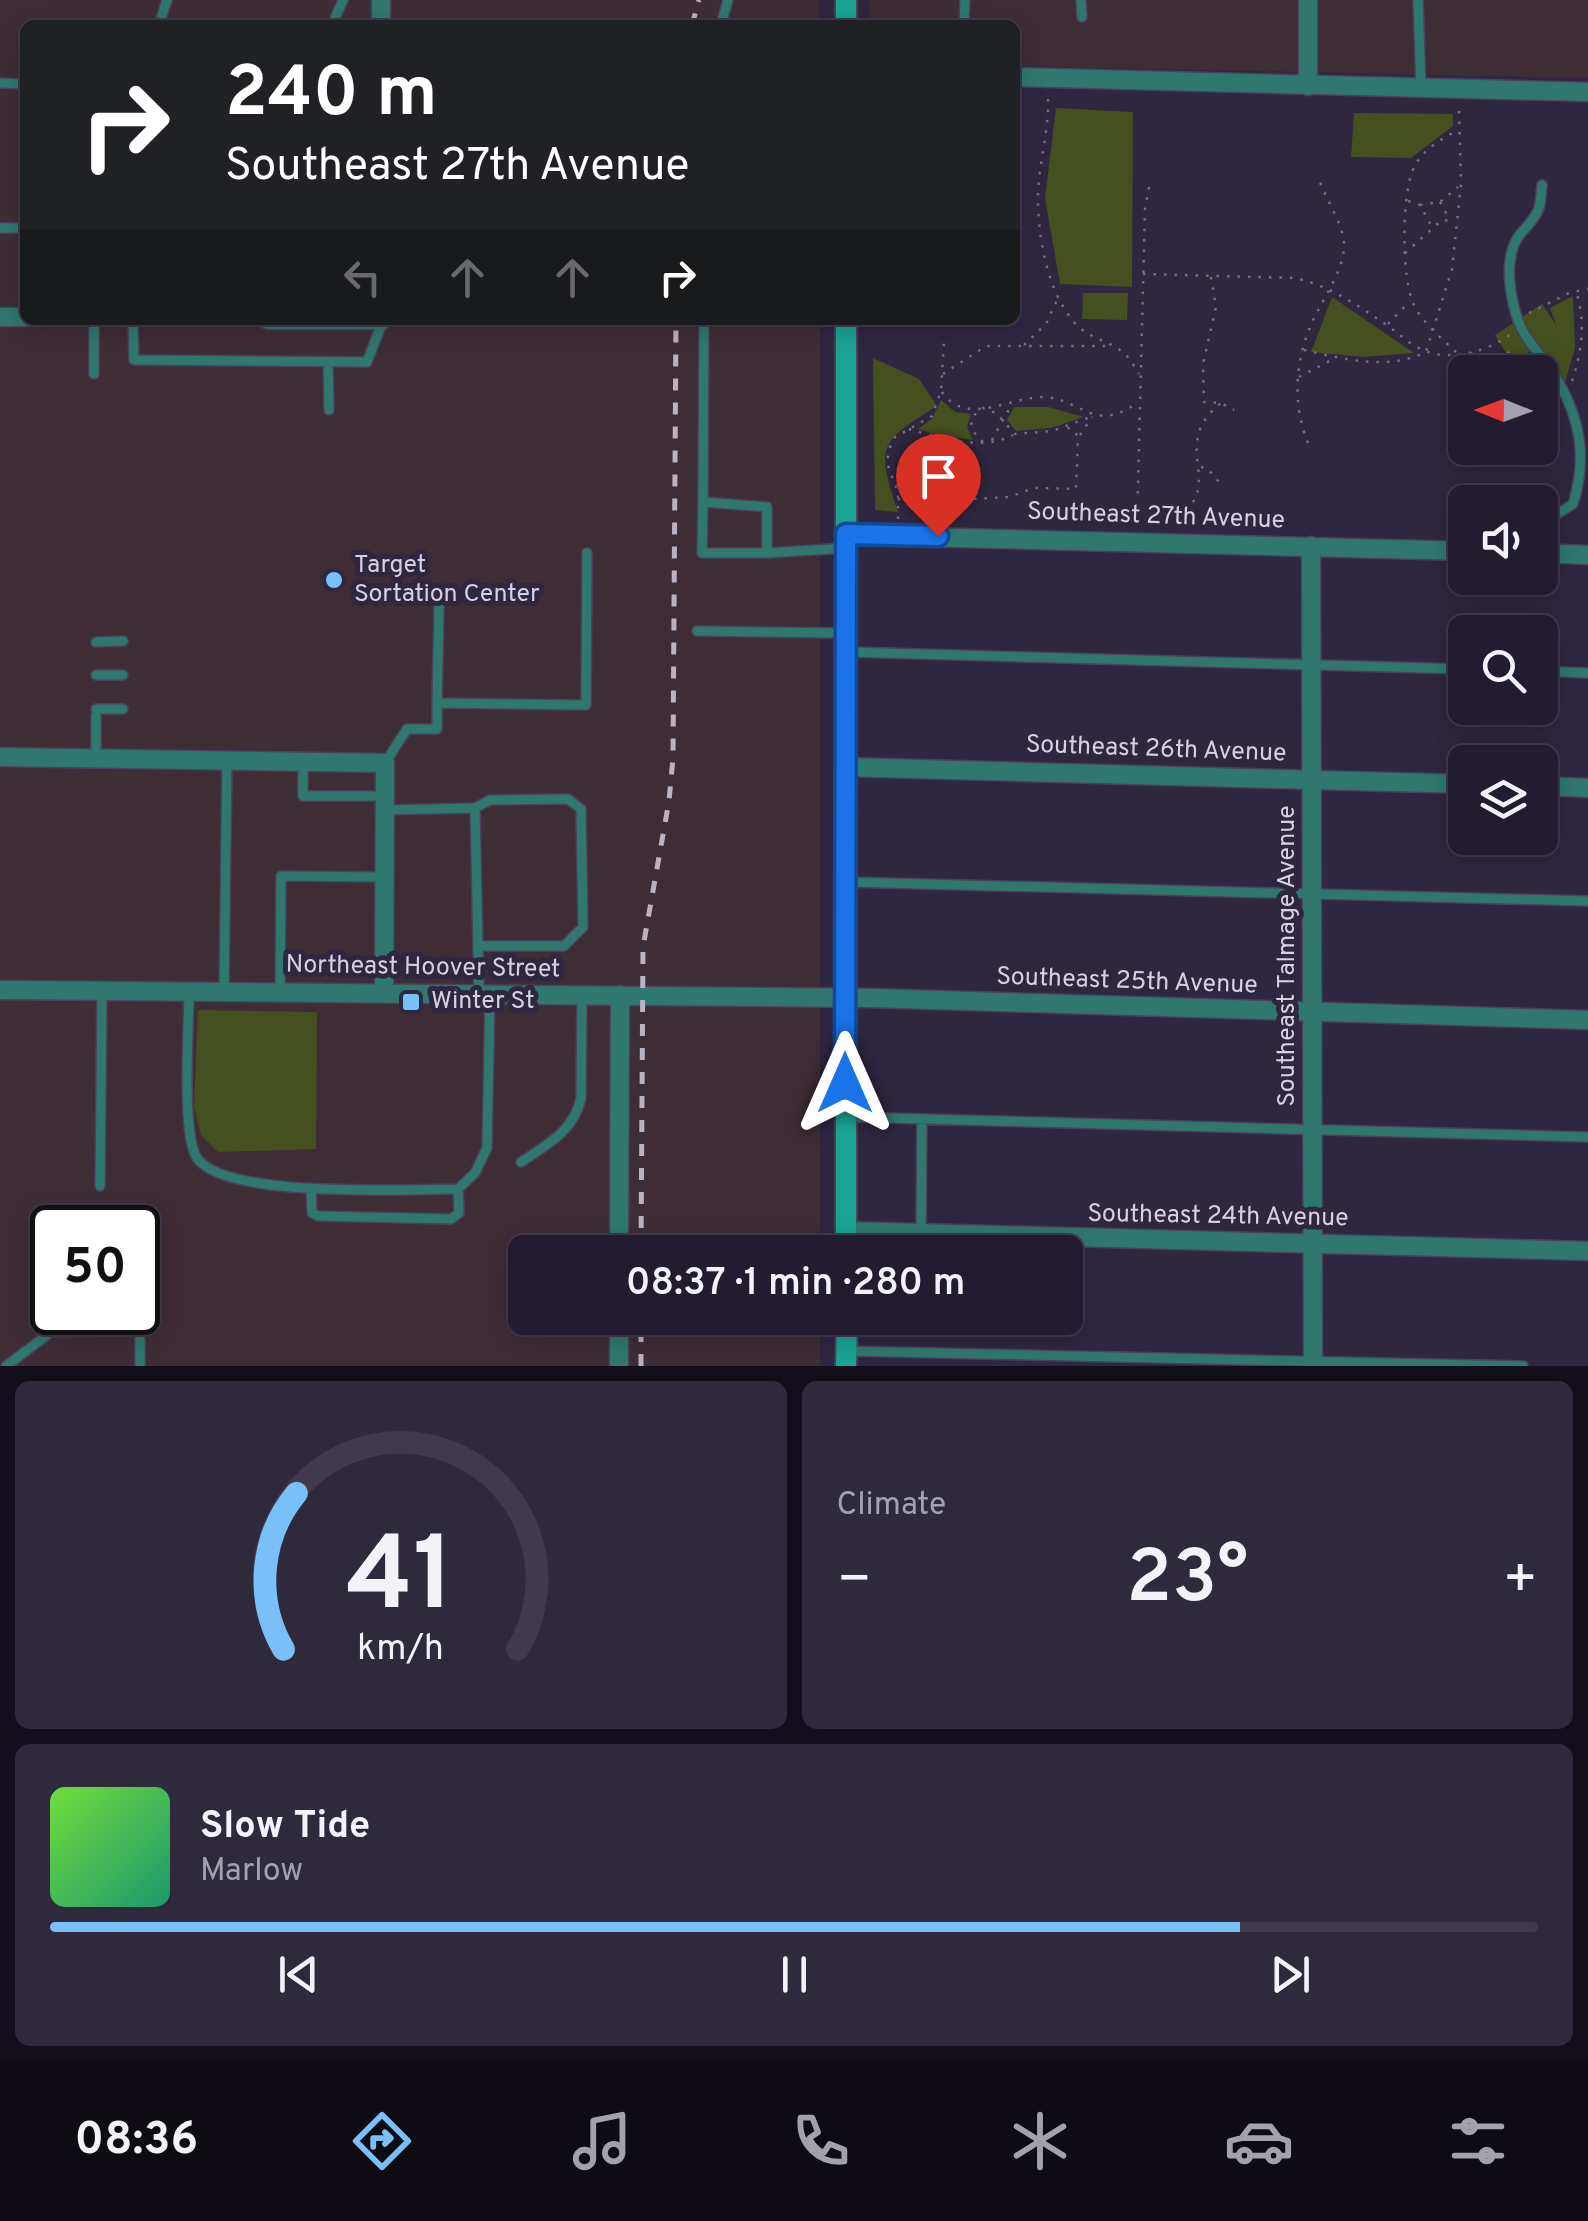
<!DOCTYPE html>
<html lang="en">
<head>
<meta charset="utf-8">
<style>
  :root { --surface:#231c30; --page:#2f293c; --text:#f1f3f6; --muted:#a3a1ab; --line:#403a4c; --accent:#79bff8 }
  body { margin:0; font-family:Overpass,sans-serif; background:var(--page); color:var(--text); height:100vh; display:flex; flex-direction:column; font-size:38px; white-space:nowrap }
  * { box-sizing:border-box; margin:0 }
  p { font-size:32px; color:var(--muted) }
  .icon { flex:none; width:55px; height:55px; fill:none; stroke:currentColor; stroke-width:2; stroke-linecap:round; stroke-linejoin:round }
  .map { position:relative; height:1366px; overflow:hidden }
  .drawer { display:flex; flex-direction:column; gap:15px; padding:15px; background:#130f1a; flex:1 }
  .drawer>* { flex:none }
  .banner { position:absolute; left:20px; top:20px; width:1000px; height:305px; border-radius:15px; box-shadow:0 5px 25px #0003,0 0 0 2px var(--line); background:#202124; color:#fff; overflow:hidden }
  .needle { width:65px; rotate:271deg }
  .buttons { position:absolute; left:1448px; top:355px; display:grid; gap:20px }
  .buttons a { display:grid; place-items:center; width:110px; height:110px; border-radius:15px; background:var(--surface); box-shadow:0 5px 25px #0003,0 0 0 2px var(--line); font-size:50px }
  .speed { position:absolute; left:30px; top:1205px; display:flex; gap:20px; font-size:50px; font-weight:700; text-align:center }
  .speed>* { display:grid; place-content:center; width:130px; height:130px; border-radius:50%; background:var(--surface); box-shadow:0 5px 25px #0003,0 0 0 2px var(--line); line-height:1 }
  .speed .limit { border:5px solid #111; border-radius:15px; background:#fff; color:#111 }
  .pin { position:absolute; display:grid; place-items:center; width:85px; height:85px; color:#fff; margin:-102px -42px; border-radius:50% 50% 50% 0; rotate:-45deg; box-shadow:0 0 10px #0007 }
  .pin .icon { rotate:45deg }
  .me { position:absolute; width:110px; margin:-55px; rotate:0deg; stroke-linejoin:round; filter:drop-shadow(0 0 8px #0008) }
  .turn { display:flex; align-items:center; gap:35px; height:210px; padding:0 40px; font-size:45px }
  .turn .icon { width:130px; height:130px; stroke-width:2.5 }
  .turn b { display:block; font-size:70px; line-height:85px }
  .lanes { display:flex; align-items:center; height:95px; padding:0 40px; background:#0003; justify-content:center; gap:50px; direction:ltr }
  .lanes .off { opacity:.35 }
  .big { font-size:75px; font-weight:600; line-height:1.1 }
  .drawer .card { flex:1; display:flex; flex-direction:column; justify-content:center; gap:15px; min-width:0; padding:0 35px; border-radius:15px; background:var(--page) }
  .drawer .dial { align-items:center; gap:0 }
  .dial svg { height:260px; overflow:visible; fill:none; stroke:var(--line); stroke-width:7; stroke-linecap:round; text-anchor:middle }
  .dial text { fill:var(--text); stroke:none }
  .song { display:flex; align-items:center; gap:30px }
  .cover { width:120px; height:120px; border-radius:15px; background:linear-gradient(135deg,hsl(100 70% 55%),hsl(160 70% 35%)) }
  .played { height:10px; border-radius:5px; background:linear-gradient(90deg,var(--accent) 80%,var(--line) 80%) }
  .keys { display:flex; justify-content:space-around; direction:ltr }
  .heat { display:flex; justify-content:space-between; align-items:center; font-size:55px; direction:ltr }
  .drawer .tiles { flex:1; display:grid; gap:15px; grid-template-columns:1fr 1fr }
  .card:last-child { grid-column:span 2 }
  .trip { position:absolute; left:508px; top:1235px; width:575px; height:100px; border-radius:15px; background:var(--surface); box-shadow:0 5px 25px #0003,0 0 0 2px var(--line); font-weight:600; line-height:100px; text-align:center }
  .tabs { display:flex; height:160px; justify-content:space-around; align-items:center; background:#0e0b13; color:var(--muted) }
  .tabs .icon { width:70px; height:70px }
  .tabs .on { color:var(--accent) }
  .tabs b { font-size:45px; color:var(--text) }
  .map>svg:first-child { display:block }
</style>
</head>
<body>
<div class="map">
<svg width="1588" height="1366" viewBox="0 0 1588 1366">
  <rect width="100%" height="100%" fill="#2f2640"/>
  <path fill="#3f2d36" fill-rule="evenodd" d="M0 0H819V25H25V320H820V1252H525V1318H820V1366H0ZM52 1228H138V1312H52Z
    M870 0H1588V78L1015 66V25H870Z"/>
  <path fill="#454f1f" d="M1056 108 1133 112 1132 287 1060 284 1045 198Z
    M1354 113 1453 114V126L1411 158 1351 157Z
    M1083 293H1128L1127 320 1082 319Z
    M1573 296 1575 347 1564 387 1537 347 1512 363 1495 335 1542 304 1556 325 1550 308Z
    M1332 297 1414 353 1364 357 1311 352Z
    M873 358 919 379 937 406C878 443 876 446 898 512L875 510Z
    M941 400 955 412 971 414 967 427 973 440 936 435 918 429 932 419Z
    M1014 407H1048L1084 417 1051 428 1016 431 1007 420Z
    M198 1010 317 1012 316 1149 218 1152 201 1135 194 1106Z"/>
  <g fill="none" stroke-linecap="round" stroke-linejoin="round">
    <g stroke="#4a415a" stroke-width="12">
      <path id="service" d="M1081 0 1082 17
        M1418 0 1421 88
        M159 25 167 0
        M332 25 343 0
        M721 25 728 0
        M964 25 965 0
        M0 83 25 84
        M1542 185C1541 193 1541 201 1539 208 1535 219 1528 225 1521 233 1508 249 1508 273 1511 292 1519 341 1534 342 1557 379 1581 420 1587 459 1573 504L1549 519 1547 553
        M0 228H25
        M94 320V374
        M133 320 134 360 367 362 383 321
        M704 320 703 502 767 507V553L846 548
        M328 362 329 410
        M703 502 702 553H767
        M697 631 844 633
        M96 642 123 641
        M848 652 1465 669
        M1540 671 1588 673
        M96 675H123
        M437 703 439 607
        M96 709H123
        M96 715V758
        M303 761V796H384
        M385 763 407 729H437V703L586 705 587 553
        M475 808 490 800 568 799 581 809 583 927 564 946H479
        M384 810 475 808 479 994
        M847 882 1588 901
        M189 991C189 1026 181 1133 197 1158 225 1199 408 1189 458 1189L475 1173 487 1148 490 994
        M224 991 227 760
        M280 992 281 876 384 877
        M848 1117 1588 1137
        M521 1162C548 1144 574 1131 581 1098L582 995
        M100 1186 102 991
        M311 1188 312 1213 318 1216 451 1219 459 1213 458 1189
        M921 1232 922 1119
        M846 1351 1523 1366
        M6 1366 51 1332 140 1330V1366"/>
    </g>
    <g stroke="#4a415a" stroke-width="21">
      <path id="minor" d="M381 0V25
        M1308 0V86
        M1015 77 1588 92
        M0 317H25
        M268 320H383
        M846 535 1465 551
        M1311 546 1313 1366
        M1540 553 1588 555
        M0 757 385 763 384 992
        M846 767 1465 784
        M1540 786 1588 788
        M0 990 870 998 1588 1020
        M846 1231 1588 1251
        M619 1252 620 995
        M619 1366V1318"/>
    </g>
    <g stroke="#4a415a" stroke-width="24">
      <path id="secondary" d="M846 25V0
        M846 320V1252
        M846 1366 847 1318"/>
    </g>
    <path stroke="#756e84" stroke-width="2.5" stroke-dasharray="2.5 8" stroke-linecap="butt" d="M1048 99C1049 133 1038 165 1038 199 1038 239 1048 292 1074 322 1088 339 1112 341 1126 355 1131 360 1135 368 1139 374
      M1408 201 1420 205 1431 225
      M1440 202 1450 220
      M1420 205 1440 202 1458 187
      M1405 253 1442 220 1454 221
      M1143 274 1295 278C1331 286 1360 307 1391 328 1401 336 1411 345 1423 350 1450 362 1489 351 1511 334
      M1211 277 1216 307 1203 364 1204 402 1221 403 1234 410
      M1529 313 1569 293 1588 289
      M1388 324 1410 301
      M1024 345 1046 324 1057 300
      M1304 350C1344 359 1388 371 1426 352L1452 269 1461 184 1459 110
      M1456 352C1442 339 1422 322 1414 305 1401 279 1401 190 1415 165 1424 149 1443 138 1458 130
      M1471 353 1497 372
      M1498 372 1508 353 1516 347
      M943 374 986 346H1107
      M1299 377 1335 358
      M1572 381C1582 350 1586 323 1576 291
      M942 392C966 427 1010 397 1043 397 1081 398 1094 435 1138 402
      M1540 418 1555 409
      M1454 428 1465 427
      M909 429C941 439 982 451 1013 435
      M1080 435 1092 417
      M992 440 1012 404
      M983 442C969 430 966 418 983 408L996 413 1015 434 1052 431 1093 416
      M1308 443C1290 399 1296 348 1320 307 1329 290 1342 269 1344 249 1346 228 1327 202 1320 182
      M1201 467 1208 469 1219 482
      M898 500 920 485 932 483 970 499 1009 497 1034 488 1076 489 1078 438 1075 431 1066 427
      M898 519V492L887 463 889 449 895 437 932 416 941 391 944 341
      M1137 525 1145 209 1150 182
      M1159 526C1240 493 1162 449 1221 403"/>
    <use href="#service" stroke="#30786e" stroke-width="9"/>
    <use href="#minor" stroke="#30786e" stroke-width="18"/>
    <use href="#secondary" stroke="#19a393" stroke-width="20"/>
    <path stroke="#b8b2c5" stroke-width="5" stroke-dasharray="12 12" stroke-linecap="butt" d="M692 25 699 0
      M641 1252 643 947 669 801 673 758 676 320
      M641 1366V1318"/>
  </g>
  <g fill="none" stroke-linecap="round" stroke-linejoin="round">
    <g stroke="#114b97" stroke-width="25">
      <path id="route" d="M845 1083 846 534 938 536"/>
    </g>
    <use href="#route" stroke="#1a73e8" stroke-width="18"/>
  </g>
  <g fill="#79bff8" stroke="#2f2640" stroke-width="4">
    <circle cx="334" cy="580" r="10"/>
    <rect x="401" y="992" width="20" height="20" rx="5"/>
  </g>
  <g text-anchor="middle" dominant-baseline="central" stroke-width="10" stroke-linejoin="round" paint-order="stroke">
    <g font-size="25" fill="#d6d1e2" stroke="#2f2640">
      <text transform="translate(1156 517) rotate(2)">Southeast 27th Avenue</text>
      <text transform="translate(1156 750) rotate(2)">Southeast 26th Avenue</text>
      <text transform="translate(1288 956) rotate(-90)">Southeast Talmage Avenue</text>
      <text transform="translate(423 968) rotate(1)">Northeast Hoover Street</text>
      <text transform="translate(1127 982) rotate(2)">Southeast 25th Avenue</text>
      <text transform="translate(1218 1217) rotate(1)">Southeast 24th Avenue</text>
    </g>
    <g font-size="25" fill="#d6d1e2" stroke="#2f2640" text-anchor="start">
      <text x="354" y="566">Target<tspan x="354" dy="29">Sortation Center</tspan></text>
      <text x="431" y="1002">Winter St</text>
    </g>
  </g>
</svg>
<div class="buttons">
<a><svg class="needle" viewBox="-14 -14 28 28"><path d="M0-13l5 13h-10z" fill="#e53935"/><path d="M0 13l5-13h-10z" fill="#a3a1ab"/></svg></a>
<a><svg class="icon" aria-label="sound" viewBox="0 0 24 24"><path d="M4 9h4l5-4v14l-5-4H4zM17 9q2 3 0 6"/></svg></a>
<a><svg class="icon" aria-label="search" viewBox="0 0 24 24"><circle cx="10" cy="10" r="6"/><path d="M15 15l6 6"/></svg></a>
<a><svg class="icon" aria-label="layers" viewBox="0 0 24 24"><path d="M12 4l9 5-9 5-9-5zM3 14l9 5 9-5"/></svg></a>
</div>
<div class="speed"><div class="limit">50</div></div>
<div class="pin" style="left:938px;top:536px;background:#d93025"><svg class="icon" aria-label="arrive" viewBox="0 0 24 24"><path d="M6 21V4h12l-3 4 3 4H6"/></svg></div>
<svg class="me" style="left:845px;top:1083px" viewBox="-20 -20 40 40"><path d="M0-17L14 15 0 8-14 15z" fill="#1a73e8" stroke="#fff" stroke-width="4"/></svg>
<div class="trip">08:37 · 1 min · 280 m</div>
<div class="banner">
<div class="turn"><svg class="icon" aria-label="right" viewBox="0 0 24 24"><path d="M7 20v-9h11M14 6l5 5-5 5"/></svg><div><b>240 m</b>Southeast 27th Avenue</div></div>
<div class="lanes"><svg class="icon off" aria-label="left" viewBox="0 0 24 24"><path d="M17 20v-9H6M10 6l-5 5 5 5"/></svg><svg class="icon off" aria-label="ahead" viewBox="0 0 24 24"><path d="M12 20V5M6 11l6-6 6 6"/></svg><svg class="icon off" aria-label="ahead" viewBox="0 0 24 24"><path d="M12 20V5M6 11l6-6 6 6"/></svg><svg class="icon" aria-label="right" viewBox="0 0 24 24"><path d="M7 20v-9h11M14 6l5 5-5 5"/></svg></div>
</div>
</div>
<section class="drawer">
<div class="tiles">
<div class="card dial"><svg viewBox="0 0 100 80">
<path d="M14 69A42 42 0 1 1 86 69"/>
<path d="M14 69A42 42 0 0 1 18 21" stroke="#79bff8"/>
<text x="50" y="56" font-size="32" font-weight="700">41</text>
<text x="50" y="72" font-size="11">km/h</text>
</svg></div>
<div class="card"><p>Climate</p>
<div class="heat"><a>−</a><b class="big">23°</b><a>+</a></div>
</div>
<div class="card">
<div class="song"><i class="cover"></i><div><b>Slow Tide</b><p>Marlow</p></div></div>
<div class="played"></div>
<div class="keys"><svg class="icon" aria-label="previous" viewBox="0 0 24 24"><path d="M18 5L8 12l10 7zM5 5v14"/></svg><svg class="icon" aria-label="pause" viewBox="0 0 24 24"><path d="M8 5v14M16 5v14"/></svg><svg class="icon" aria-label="next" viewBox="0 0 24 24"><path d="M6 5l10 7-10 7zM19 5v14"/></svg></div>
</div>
</div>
</section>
<nav class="tabs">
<b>08:36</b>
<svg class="icon on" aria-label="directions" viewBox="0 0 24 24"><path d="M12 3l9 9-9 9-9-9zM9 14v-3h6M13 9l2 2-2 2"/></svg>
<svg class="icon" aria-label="music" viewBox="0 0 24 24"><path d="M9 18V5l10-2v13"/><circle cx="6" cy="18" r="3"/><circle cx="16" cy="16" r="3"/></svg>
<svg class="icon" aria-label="phone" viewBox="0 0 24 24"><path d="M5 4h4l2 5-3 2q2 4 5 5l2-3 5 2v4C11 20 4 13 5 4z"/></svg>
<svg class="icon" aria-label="climate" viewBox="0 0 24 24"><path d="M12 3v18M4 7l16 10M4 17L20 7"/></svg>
<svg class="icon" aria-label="car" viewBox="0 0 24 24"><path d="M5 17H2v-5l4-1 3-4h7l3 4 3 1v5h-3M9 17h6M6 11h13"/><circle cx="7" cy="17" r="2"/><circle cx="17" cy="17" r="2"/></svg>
<svg class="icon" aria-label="filters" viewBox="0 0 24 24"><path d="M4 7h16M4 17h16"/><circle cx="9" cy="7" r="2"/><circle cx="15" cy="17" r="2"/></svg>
</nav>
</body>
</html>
